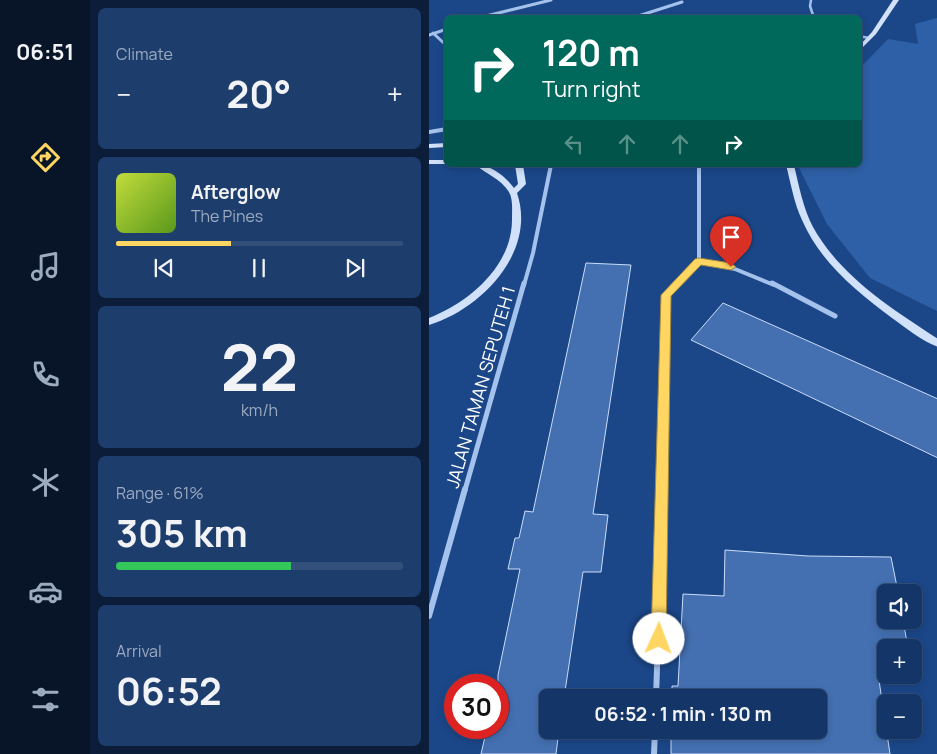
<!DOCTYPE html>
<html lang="en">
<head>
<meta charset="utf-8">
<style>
  :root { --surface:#143567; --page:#1d3d6d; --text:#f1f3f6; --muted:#9dabc0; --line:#33507b; --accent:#fed661 }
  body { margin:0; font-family:Manrope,sans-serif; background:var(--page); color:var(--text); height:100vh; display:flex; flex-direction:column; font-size:19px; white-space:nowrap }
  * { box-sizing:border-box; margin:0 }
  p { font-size:16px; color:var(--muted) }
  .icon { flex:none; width:28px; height:28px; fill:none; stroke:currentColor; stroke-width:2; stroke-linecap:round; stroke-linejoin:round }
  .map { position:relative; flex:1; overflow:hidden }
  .panel { display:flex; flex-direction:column; gap:8px; padding:8px; background:#0b1d39; width:339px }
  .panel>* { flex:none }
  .top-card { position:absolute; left:15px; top:15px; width:418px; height:152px; border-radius:8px; box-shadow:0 2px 8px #0003,0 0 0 1px var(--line); background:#00695c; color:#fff; overflow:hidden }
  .buttons { position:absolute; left:448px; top:584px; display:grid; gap:10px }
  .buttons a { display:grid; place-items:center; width:45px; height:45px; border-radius:8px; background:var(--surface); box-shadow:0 2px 8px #0003,0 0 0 1px var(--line); font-size:25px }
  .speed { position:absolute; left:15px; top:674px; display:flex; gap:10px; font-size:25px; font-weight:700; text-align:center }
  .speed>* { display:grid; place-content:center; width:65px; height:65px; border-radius:50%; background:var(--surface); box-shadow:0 2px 8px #0003,0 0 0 1px var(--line); line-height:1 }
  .speed .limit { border:8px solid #d22; background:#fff; color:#111 }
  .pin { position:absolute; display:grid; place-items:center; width:42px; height:42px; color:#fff; margin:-51px -21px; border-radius:50% 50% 50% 0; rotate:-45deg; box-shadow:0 0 5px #0007 }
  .pin .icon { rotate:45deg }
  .me { position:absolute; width:55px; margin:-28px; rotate:2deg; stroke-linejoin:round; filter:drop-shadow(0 0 4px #0008) }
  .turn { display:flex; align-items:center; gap:18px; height:105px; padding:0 15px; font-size:22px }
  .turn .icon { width:65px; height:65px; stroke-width:2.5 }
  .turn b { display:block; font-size:35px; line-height:42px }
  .lanes { display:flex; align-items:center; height:48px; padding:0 15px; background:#0003; justify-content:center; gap:25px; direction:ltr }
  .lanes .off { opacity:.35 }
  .big { font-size:38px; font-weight:700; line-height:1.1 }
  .panel .tile { flex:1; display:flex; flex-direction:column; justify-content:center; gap:8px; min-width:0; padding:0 18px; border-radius:8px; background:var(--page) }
  .panel .dial { align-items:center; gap:0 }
  .dial b { font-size:65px; line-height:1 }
  .song { display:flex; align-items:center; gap:15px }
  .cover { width:60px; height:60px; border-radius:8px; background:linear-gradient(135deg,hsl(70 70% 55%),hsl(90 70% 35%)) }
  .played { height:5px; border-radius:2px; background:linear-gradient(90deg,var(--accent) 40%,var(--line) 40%) }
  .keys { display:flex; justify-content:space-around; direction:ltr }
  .heat { display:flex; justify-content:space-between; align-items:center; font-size:28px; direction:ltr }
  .charge { height:8px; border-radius:4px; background:linear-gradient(90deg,#34c759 61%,var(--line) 0) }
  .trip { position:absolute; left:110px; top:689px; width:288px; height:50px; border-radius:8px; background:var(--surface); box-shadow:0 2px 8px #0003,0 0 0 1px var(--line); font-weight:700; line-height:50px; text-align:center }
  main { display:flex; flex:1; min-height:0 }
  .tab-bar { display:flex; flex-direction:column; width:90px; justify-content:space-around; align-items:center; background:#081529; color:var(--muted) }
  .tab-bar .icon { width:35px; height:35px }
  .tab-bar .active { color:var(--accent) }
  .tab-bar b { font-size:22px; color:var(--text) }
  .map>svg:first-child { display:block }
</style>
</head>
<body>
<main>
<nav class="tab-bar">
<b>06:51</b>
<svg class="icon active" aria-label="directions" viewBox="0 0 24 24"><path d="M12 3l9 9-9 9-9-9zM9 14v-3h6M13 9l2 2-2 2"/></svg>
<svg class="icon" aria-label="music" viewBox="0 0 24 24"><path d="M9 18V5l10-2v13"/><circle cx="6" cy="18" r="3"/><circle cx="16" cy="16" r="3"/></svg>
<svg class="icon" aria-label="phone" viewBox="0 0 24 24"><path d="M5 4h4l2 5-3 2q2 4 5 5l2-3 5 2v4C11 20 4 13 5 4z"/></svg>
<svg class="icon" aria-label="climate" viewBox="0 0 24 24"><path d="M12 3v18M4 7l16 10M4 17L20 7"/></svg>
<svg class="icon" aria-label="car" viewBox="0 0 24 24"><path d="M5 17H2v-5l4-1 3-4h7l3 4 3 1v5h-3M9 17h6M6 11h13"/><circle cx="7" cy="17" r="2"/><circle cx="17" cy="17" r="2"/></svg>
<svg class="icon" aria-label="filters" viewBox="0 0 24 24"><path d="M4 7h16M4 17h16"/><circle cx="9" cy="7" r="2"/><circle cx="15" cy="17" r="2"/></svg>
</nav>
<section class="panel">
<div class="tile"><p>Climate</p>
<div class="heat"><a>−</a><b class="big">20°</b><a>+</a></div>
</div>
<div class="tile">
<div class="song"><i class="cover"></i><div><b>Afterglow</b><p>The Pines</p></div></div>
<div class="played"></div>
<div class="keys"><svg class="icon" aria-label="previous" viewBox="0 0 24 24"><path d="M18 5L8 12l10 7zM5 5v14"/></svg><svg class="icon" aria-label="pause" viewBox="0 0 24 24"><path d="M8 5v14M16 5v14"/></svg><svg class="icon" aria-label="next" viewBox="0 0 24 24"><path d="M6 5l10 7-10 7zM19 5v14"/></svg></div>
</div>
<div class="tile dial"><b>22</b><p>km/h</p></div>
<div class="tile"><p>Range · 61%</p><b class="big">305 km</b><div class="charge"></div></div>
<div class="tile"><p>Arrival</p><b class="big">06:52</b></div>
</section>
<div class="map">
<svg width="509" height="754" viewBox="0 0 509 754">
  <rect width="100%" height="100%" fill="#1b4789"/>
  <path fill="#2e60a7" d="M508 18H509L508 311 441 278 398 224 370 168V165H430V69L459 39 489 44 486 24Z"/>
  <path fill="#4470b2" stroke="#caddf9" d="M157 263 202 265 164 514 179 515 172 572H154L135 698H119V730H130L127 754H52L58 728H69V675L91 569H79L86 538H90L96 511 104 512Z
    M294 303 509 399V458L262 340Z
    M296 550 379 556 462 557 469 592H456V620H474L479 648H456V667H448L461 754H242V730H389V698H243V686H249L254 594 295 596Z"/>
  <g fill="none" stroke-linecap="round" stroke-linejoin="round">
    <path stroke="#a4c2ec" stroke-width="2.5" d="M382 0 381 6 385 18
      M430 36 440 38"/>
    <path stroke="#a4c2ec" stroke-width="3" d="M49 18 122 0
      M203 18 253 2
      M4 33 18 46
      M0 35 18 29"/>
    <path stroke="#a4c2ec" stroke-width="4" d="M0 132 18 129
      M270 261 306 269 345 285
      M95 285 104 253 122 165
      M247 285 270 261V165"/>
    <path stroke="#a4c2ec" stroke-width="5" d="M343 283 406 316
      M36 490 95 283
      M234 490 237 295 248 283"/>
    <path stroke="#a4c2ec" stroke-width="6" d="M0 616 36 489
      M227 698 234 489
      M225 754 226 730"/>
    <path fill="#d1e1f9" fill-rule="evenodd" d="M464 0H470L447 34 430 51V46L443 32Z
      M18 143V147L0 148V144Z
      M0 160H18V164H0Z
      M47 165C62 165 76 176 85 188L89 184 86 165H94L97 184 88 193C108 252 52 309 0 325V318C41 302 84 265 83 218 83 210 84 199 80 192 72 179 57 174 47 165Z
      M357 165H365C370 186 374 208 384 227 412 277 462 308 509 339V347C493 341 477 328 463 318 428 292 391 262 373 220 365 203 362 184 357 165Z"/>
  </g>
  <path fill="#fed661" stroke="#a58b3f" d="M270 258 302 263 307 267 302 270 272 265 242 296 237 639 235 644 230 646 224 644 222 639 232 295 266 259Z"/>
  <g text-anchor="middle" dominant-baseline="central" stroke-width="5" stroke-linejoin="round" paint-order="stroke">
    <g font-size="18" fill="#fff" stroke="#1b4789">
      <text transform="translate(51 387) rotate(-74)">JALAN TAMAN SEPUTEH 1</text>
    </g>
  </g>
</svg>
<div class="buttons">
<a><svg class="icon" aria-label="sound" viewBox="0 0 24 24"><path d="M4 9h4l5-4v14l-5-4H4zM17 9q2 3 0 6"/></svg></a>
<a>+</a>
<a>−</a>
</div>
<div class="speed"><div class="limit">30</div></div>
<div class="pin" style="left:302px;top:267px;background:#d93025"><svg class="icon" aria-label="arrive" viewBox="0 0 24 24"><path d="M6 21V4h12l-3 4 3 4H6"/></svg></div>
<svg class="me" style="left:230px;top:639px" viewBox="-20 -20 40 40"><circle r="19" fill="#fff"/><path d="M0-13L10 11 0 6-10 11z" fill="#fed661"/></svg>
<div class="trip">06:52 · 1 min · 130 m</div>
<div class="top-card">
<div class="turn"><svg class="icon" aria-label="right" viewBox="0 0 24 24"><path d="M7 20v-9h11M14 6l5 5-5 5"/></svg><div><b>120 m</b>Turn right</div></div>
<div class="lanes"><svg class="icon off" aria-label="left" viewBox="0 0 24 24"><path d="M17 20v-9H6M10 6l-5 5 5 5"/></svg><svg class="icon off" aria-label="ahead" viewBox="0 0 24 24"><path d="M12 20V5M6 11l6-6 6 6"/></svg><svg class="icon off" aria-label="ahead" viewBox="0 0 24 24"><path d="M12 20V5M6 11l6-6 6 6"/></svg><svg class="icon" aria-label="right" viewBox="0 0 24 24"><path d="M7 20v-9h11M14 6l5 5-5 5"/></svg></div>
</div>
</div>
</main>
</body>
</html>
